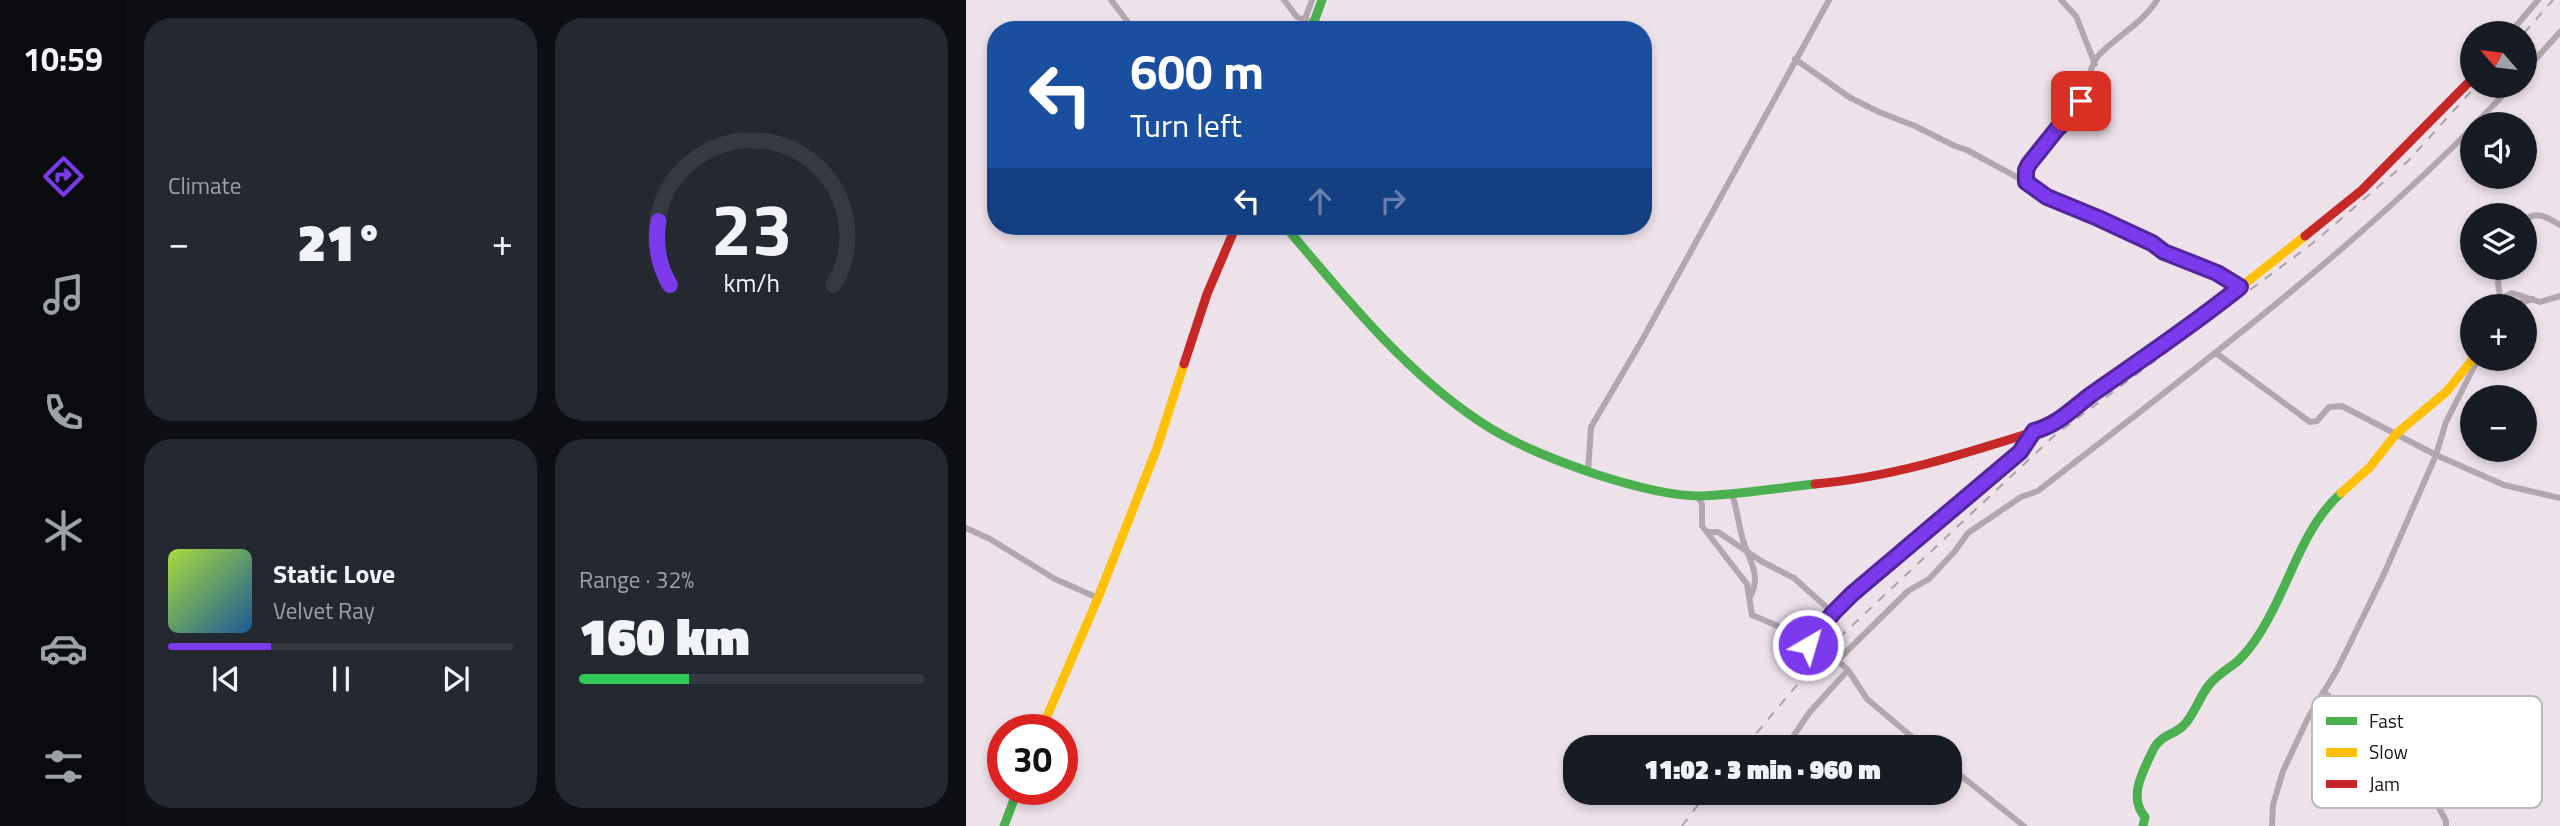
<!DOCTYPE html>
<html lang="en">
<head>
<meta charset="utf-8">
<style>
  :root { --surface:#171b24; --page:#242831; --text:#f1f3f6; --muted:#9ea1a6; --line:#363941; --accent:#7c3aed }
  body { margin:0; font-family:"Titillium Web",sans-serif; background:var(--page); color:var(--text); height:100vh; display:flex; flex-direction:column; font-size:26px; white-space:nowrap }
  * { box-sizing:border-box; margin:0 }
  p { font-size:23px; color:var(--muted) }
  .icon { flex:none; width:38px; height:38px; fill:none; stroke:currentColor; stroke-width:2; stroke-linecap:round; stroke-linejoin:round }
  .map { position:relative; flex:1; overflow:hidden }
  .drawer { display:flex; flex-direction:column; gap:18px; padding:18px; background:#0d0f14; width:840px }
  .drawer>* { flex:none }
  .top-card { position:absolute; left:21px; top:21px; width:665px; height:214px; border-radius:28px; box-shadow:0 4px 10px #0003; background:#1a4fa0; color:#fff; overflow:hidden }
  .needle { width:46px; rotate:298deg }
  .controls { position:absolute; left:1494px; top:21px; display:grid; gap:14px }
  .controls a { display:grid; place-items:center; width:77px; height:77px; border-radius:50%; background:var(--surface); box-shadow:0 4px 10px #0003; font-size:35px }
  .speed { position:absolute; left:21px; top:714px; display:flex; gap:14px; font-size:35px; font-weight:700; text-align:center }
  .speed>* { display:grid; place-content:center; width:91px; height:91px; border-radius:50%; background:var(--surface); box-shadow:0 4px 10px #0003; line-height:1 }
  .speed .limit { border:10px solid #d22; background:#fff; color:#111 }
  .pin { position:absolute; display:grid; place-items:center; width:60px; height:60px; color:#fff; margin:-30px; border-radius:14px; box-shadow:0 4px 10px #0006 }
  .me { position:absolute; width:77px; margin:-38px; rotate:38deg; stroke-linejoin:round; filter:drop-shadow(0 0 5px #0008) }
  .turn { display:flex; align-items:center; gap:24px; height:147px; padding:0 28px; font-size:32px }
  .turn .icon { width:91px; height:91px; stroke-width:2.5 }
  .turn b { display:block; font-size:49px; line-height:60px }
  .lanes { display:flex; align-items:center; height:66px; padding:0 28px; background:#0003; justify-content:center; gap:35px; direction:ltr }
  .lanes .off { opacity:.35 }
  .big { font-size:52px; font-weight:800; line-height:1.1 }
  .drawer .widget { flex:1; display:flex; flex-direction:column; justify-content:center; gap:10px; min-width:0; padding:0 24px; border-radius:28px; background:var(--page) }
  .drawer .dial { align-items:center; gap:0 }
  .dial svg { height:182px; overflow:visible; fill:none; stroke:var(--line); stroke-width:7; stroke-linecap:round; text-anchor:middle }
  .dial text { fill:var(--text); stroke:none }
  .song { display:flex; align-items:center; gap:21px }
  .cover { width:84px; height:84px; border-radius:10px; background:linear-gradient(135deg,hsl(80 70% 55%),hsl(210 70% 35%)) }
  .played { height:7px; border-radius:4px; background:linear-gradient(90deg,var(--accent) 30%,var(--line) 30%) }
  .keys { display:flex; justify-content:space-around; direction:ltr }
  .heat { display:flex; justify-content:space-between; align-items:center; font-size:38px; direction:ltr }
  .charge { height:10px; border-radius:5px; background:linear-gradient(90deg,#34c759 32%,var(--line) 0) }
  .drawer .tiles { flex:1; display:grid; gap:18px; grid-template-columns:repeat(2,1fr) }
  .trip { position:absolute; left:597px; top:735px; width:399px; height:70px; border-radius:28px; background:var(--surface); box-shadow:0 4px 10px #0003; font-weight:800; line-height:70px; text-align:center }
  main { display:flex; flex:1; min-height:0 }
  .dock { display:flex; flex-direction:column; width:126px; justify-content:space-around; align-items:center; background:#090b0e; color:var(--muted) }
  .dock .icon { width:49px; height:49px }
  .dock .active { color:var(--accent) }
  .dock b { font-size:32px; color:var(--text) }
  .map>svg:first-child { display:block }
</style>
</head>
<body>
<main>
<nav class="dock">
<b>10:59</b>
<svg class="icon active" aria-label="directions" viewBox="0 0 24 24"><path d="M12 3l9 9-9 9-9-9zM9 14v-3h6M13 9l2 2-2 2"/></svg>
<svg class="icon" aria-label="music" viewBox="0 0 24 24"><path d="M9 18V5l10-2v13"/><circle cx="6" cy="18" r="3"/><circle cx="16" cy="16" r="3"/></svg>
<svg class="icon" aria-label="phone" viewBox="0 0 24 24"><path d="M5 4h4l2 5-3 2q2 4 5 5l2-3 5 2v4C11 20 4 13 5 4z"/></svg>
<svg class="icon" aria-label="climate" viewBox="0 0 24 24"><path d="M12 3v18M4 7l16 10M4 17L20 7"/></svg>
<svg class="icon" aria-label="car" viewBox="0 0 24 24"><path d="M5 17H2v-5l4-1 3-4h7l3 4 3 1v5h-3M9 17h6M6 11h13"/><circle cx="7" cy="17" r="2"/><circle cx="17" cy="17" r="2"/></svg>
<svg class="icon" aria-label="filters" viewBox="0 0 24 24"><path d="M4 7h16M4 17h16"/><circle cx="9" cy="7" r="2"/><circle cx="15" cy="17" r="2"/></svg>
</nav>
<section class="drawer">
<div class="tiles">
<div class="widget"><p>Climate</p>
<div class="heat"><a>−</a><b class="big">21°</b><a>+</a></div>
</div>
<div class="widget dial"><svg viewBox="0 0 100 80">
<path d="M14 69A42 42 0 1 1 86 69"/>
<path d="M14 69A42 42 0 0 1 9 41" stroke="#7c3aed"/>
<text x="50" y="56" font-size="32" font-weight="700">23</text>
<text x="50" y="72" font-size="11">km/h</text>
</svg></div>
<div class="widget">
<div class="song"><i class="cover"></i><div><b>Static Love</b><p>Velvet Ray</p></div></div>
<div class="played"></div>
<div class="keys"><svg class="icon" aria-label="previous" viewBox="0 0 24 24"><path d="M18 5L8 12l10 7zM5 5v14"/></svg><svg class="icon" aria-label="pause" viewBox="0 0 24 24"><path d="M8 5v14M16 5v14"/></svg><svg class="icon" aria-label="next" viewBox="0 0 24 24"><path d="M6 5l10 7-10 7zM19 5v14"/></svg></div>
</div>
<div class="widget"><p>Range · 32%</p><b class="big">160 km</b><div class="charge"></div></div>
</div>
</section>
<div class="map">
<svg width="1594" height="826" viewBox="0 0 1594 826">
  <rect width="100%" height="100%" fill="#eee2ea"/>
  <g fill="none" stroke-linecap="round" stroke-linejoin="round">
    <path stroke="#b2a7ae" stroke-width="6" d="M145 0 168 30
      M318 0 331 17 347 23
      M1095 0 1110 16 1129 64
      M335 30 346 0
      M1544 33 1572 0
      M829 59 883 97 913 112 949 126 989 146 1001 150 1073 189 1081 197 1132 218 1186 243 1198 252 1251 273 1274 287
      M1559 71 1594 32
      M1509 124 1546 86
      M1060 182C1059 149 1094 134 1111 110 1121 95 1122 66 1133 55 1151 36 1177 23 1191 0
      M1559 220C1572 210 1582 218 1594 225
      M1534 268 1532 283 1535 302
      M1534 306 1538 297 1546 293 1574 302 1594 296
      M1543 306 1567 299
      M1250 353 1344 422 1351 421 1363 407 1376 406 1470 455 1538 485 1594 498
      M622 472 625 427 675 342 863 0
      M766 494C772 511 773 532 780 549 787 566 794 579 784 597
      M731 496 736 504V526L781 584 786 615 814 627 834 642 851 645 860 650 882 670 901 699 958 747
      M0 528 24 539 89 579 132 598
      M741 532H752L795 561 828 578 867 613
      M842 643 867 613 898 583 1054 452 1067 433
      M872 660 942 591 963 579 989 551 1002 533 1055 497 1072 491C1221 375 1373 262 1507 127
      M1357 692 1389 716 1432 743 1447 760 1480 821V826
      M820 747 843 713 882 670
      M984 767 1058 826
      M1306 826 1307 805 1317 771 1343 716 1371 670 1418 574 1470 455 1480 422 1512 359"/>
    <path stroke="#4caf50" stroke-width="9" d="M345 30 356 0
      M319 226C378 296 437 370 513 421 549 445 589 460 629 474 657 483 704 496 733 496 771 495 811 488 849 484
      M38 826 52 789
      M1177 826 1179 817C1161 796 1178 770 1188 748 1196 734 1208 735 1217 726 1228 716 1233 697 1243 685 1251 675 1262 669 1272 661 1279 654 1287 644 1292 636 1323 590 1333 531 1375 493"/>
    <path stroke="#ffc107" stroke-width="9" d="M1098 416 1252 305 1339 236
      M1375 493 1404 467 1430 434 1480 392 1507 359
      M75 730 132 598 191 448 218 364"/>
    <path stroke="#c62828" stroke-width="9" d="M1339 236 1396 190 1507 78
      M218 364 241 294 270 226
      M849 484C929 477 1004 452 1080 428L1098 416"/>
    <path stroke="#aba1a8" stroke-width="2" stroke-dasharray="9 9" stroke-linecap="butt" d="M1558 33 1587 0
      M779 747 860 650 1089 435 1347 243 1442 161 1510 86
      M716 826 741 793"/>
  </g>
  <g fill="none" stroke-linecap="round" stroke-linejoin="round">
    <g stroke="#51269a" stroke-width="18">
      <path id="route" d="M842 645 867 613 886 594 1054 452 1068 431C1092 425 1107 408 1126 394 1176 359 1227 325 1274 287L1251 273 1198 252 1186 243 1132 218 1081 197 1060 182V170L1063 164 1091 129 1111 110 1115 101"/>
    </g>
    <use href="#route" stroke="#7c3aed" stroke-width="12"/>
  </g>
  <rect x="1346" y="696" width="230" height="112" rx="10" fill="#fff" stroke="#bbb8ba" stroke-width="2"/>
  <rect x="1360" y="717" width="31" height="8" fill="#4caf50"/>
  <rect x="1360" y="748" width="31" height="9" fill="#ffc107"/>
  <rect x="1360" y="780" width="31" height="8" fill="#c62828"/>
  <g font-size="19" fill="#1b1318">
    <text x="1403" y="728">Fast</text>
    <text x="1403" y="759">Slow</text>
    <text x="1403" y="791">Jam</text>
  </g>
</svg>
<div class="controls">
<a><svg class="needle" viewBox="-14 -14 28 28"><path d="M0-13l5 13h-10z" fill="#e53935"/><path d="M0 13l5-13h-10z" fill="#9ea1a6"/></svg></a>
<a><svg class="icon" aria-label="sound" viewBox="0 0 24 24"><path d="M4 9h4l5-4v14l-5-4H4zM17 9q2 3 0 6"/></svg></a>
<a><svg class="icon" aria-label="layers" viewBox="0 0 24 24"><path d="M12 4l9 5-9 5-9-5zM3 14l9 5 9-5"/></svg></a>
<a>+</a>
<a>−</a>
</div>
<div class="speed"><div class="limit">30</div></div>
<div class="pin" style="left:1115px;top:101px;background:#d93025"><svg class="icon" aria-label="arrive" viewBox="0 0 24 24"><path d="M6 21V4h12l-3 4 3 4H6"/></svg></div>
<svg class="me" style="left:842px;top:645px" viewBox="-20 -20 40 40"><circle r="17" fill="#7c3aed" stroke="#fff" stroke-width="3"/><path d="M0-11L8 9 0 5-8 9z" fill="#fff"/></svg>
<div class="trip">11:02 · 3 min · 960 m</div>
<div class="top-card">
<div class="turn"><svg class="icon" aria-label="left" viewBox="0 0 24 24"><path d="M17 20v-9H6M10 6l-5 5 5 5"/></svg><div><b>600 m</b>Turn left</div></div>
<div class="lanes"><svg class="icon" aria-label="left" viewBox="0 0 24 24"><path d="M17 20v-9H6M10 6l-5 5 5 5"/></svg><svg class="icon off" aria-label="ahead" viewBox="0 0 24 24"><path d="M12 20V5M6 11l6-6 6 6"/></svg><svg class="icon off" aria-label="right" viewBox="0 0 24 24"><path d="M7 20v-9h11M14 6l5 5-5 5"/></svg></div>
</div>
</div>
</main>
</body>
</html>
